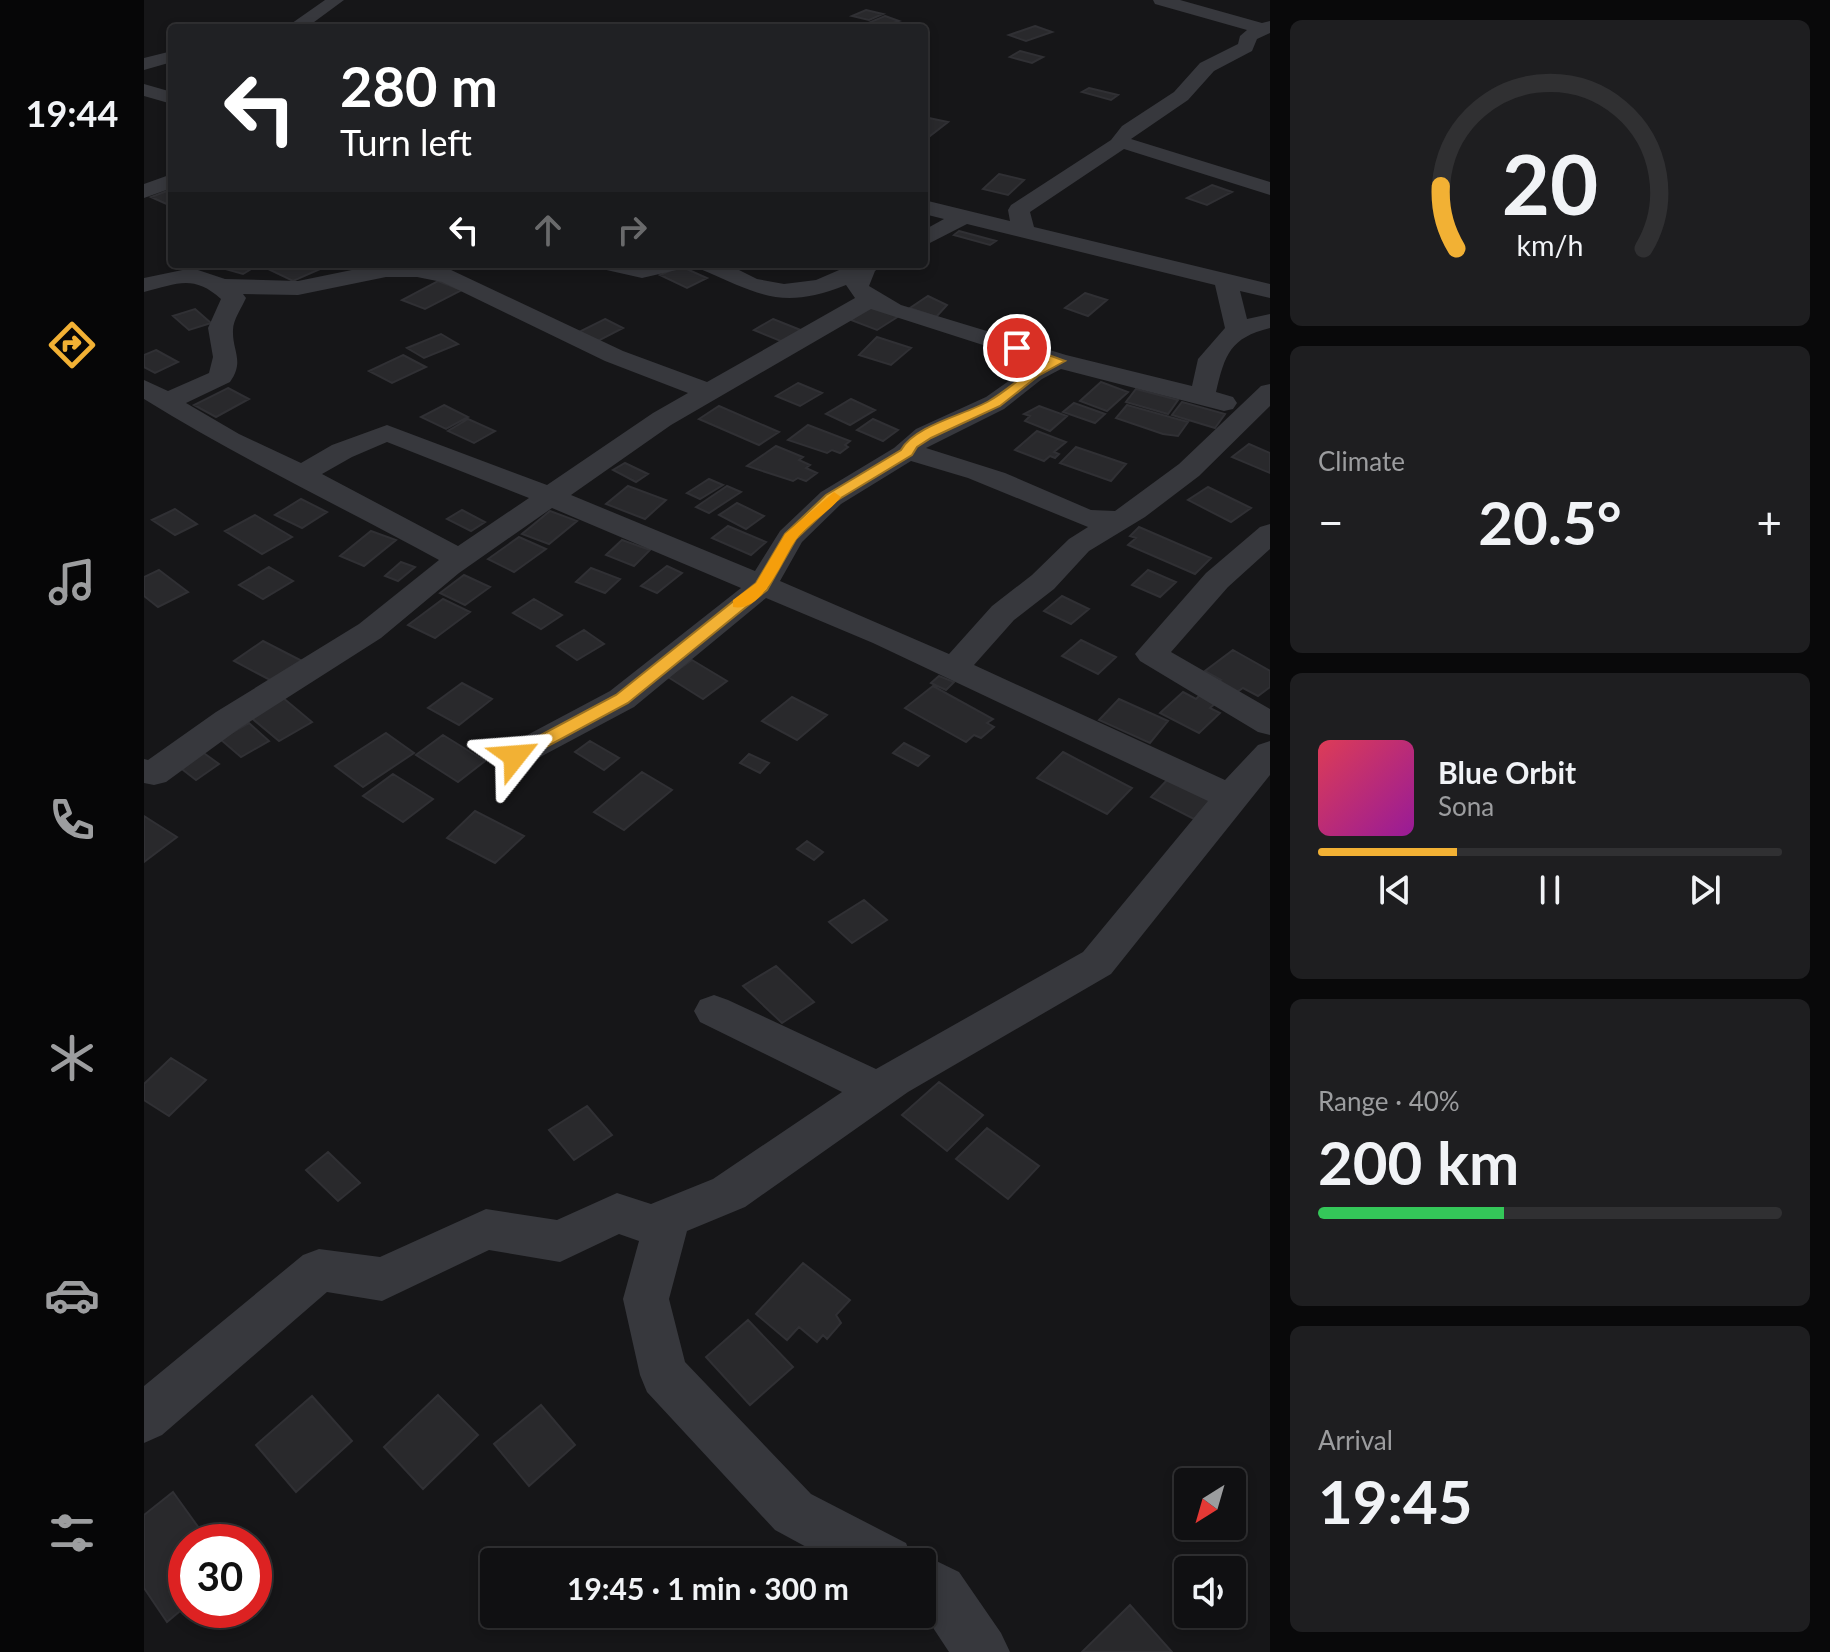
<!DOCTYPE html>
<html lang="en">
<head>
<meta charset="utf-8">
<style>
  :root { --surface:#101012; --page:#1e1e20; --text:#f1f3f6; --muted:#9c9d9f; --line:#303032; --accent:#f2b134 }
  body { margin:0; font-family:Lato,sans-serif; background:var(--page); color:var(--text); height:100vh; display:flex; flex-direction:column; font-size:30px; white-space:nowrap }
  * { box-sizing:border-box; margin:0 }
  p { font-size:26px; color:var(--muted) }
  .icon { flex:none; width:44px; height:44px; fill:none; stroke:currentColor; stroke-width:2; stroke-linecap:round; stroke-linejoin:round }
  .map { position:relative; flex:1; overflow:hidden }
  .drawer { display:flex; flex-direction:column; gap:20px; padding:20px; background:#09090a; width:560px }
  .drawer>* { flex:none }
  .guide { position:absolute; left:24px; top:24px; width:760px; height:244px; border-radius:8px; box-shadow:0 4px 12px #0003,0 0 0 2px var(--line); background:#202124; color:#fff; overflow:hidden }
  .needle { width:52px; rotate:217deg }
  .tools { position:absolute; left:1030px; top:1468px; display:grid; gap:16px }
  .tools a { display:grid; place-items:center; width:72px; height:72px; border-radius:8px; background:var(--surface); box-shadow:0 4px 12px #0003,0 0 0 2px var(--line); font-size:40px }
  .speed { position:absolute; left:24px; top:1524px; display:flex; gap:16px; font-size:40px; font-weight:700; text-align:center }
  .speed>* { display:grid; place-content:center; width:104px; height:104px; border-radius:50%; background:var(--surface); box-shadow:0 4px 12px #0003,0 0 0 2px var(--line); line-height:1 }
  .speed .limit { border:12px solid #d22; background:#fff; color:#111 }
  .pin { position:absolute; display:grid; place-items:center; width:68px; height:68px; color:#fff; margin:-34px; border:4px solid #fff; border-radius:50%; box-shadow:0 2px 8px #0007 }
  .me { position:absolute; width:88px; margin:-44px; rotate:62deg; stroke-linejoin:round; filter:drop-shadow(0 0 6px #0008) }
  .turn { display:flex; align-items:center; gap:28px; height:168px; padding:0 40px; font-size:36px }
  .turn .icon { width:104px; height:104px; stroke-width:2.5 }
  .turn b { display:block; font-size:56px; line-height:68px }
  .lanes { display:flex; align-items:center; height:76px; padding:0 40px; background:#0003; justify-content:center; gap:40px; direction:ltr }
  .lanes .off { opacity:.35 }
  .big { font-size:60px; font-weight:700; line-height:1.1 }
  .drawer .tile { flex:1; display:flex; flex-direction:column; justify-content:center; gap:12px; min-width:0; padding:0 28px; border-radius:12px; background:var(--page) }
  .drawer .dial { align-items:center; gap:0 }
  .dial svg { height:208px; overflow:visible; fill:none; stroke:var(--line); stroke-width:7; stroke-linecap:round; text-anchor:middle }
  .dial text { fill:var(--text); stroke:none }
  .song { display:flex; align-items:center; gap:24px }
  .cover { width:96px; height:96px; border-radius:12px; background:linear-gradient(135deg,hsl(350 70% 55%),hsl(300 70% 35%)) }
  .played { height:8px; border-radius:4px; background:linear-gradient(90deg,var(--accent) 30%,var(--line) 30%) }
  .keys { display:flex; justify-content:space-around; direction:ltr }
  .heat { display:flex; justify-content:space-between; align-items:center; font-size:44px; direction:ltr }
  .charge { height:12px; border-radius:6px; background:linear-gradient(90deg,#34c759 40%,var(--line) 0) }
  .trip { position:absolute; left:336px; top:1548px; width:456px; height:80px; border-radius:8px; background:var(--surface); box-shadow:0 4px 12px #0003,0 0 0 2px var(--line); font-weight:700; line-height:80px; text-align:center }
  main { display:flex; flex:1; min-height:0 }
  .tab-bar { display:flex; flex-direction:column; width:144px; justify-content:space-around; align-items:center; background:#060607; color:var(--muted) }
  .tab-bar .icon { width:56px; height:56px }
  .tab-bar .active { color:var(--accent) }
  .tab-bar b { font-size:36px; color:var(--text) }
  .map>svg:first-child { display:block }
</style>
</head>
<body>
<main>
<nav class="tab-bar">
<b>19:44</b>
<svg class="icon active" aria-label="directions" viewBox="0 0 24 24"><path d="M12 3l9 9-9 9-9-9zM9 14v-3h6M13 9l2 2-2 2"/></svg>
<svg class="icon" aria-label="music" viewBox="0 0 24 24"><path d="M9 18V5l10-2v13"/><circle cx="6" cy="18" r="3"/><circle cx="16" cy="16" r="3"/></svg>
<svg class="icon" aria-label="phone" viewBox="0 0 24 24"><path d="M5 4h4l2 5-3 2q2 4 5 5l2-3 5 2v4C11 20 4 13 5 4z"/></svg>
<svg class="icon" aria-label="climate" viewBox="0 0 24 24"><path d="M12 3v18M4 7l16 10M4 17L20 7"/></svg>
<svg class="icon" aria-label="car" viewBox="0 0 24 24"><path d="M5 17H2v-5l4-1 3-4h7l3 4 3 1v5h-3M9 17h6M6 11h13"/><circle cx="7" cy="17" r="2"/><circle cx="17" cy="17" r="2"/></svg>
<svg class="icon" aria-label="filters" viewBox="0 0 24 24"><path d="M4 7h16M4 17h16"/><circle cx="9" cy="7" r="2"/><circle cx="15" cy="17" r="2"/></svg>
</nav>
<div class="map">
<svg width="1126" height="1652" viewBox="0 0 1126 1652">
  <rect width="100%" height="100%" fill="#161618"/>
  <path fill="#29292c" stroke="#303034" stroke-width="2" d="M722 10 739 14 725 20 708 16Z
    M741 16 755 21 737 27 724 23Z
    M891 26 908 32 882 41 865 35Z
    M876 51 899 57 888 63 866 57Z
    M945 88 974 95 967 100 938 92Z
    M785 118 804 122 782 139 780 121Z
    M855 174 880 180 864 195 839 189Z
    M1068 185 1088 192 1063 205 1043 198Z
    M28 189 27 206 7 197Z
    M815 231 852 241 846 245 810 235Z
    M79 264H112L114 265 99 274 74 267Z
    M127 264H161L174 270 149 281 120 267Z
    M536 266 563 278 543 288 516 275Z
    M294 281 318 290 281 309 258 300Z
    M941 293 963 300 944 316 921 308Z
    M784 296 803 305 792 317 766 308Z
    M726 305 755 316 733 330 707 320Z
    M51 309 67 323 45 330 29 316Z
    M461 319 479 328 454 341 435 332Z
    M629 319 659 331 639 342 610 330Z
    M297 334 314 344 280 358 263 348Z
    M733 337 767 348 747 365 715 355Z
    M12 350 34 362 11 373 0 367V355Z
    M259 355 282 367 248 383 225 371Z
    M957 382 984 392 963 411 936 401Z
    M654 383 678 393 656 406 632 396Z
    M84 388 105 399 72 417 50 405Z
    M992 389 1034 400 1024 414 982 402Z
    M707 399 731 410 706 425 682 414Z
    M1038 402 1081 414 1071 428 1028 415Z
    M930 403 961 414 951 423 919 412Z
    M300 405 324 417 302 429 277 417Z
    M983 405 1044 422 1034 436 1019 434 972 418Z
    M575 406 635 432 615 445 555 419Z
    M895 406 923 416 906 431 881 421 886 416 880 414Z
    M324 419 351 431 330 443 304 431Z
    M729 419 754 430 739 441 713 430Z
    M664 425 706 441 701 445 704 447 696 453 688 450 683 453 644 440Z
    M893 431 922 442 910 452 915 454 911 458 906 456 900 461 871 450Z
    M1105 444 1126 453V473L1088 457Z
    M632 446 659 457 655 460 666 465 662 468 673 473 662 481 654 478 649 481 603 466Z
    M932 447 982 464 967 481 916 463Z
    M481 463 504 474 492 482 469 470Z
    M565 479 579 485 556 499 543 493Z
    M484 486 522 500 501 519 462 504Z
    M583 486 597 492 565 513 552 507Z
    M1064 487 1107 508 1087 522 1044 500Z
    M157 499 183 512 158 528 131 515Z
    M593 503 620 516 602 529 575 515Z
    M31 509 53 524 31 535 8 520Z
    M318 510 341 522 327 531 303 519Z
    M406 511 433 521 405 544 378 534Z
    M111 515 148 537 118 554 81 531Z
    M584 526 622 542 607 555 568 538Z
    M995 527 1067 558 1051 574 984 545 992 538 986 536Z
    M227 531 252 540 220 566 196 556Z
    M375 537 402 549 370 572 344 559Z
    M478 540 506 550 490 566 462 555Z
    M257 562 271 567 254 581 241 576Z
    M523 566 538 573 513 593 497 586Z
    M125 567 149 581 119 599 95 585Z
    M447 568 476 579 461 593 432 582Z
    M15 570 44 592 14 607 0 596V577Z
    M1004 570 1032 582 1016 597 988 585Z
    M320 575 346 587 321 605 296 593Z
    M918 596 945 609 927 624 900 611Z
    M299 599 326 612 291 638 264 625Z
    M390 599 418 615 397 629 369 613Z
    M440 630 460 644 433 660 413 646Z
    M937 640 972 657 954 674 918 656Z
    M119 641 158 661 130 682 90 661Z
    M1089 650 1126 671V687L1114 696 1099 688 1090 694 1072 684 1077 680 1061 671Z
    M548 660 583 681 559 699 524 677Z
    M795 676 810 682 802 690 787 683Z
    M318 683 348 699 315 725 284 708Z
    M789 686 849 719 843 723 850 727 837 738 830 735 822 742 761 708Z
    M1039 692 1052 699 1056 695 1072 703 1066 708 1076 713 1055 733 1016 713Z
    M138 697 168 722 135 741 105 716Z
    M648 697 683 715 653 740 618 721Z
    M975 699 1024 721 1006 743 955 720Z
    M105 723 125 741 97 757 76 739Z
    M242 733 270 753 219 787 191 766Z
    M299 735 341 761 314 782 272 755Z
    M446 741 475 758 460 770 431 752Z
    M760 743 785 756 774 766 749 753Z
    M57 751 75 764 52 780 34 766Z
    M919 752 988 788 963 814 893 778Z
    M605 754 625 763 616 773 596 763Z
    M498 772 528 790 480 830 450 812Z
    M249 774 289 799 259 822 219 796Z
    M1026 777 1071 795 1050 819 1007 797Z
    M331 811 380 836 351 863 303 838Z
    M0 816 33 837 0 862Z
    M663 841 679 852 670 860 653 849Z
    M720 900 743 920 708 943 685 922Z
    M632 966 670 1002 638 1023 599 986Z
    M27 1058 62 1080 25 1116 0 1100V1084Z
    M795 1082 839 1115 803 1151 758 1115Z
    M443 1106 468 1135 430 1160 405 1130Z
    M843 1128 895 1166 864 1199 812 1159Z
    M184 1152 216 1183 194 1201 162 1170Z
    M659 1263 706 1300 692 1315 697 1323 683 1339 679 1335 673 1342 655 1327 643 1340 612 1314Z
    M604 1320 649 1367 606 1405 562 1357Z
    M294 1395 334 1435 279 1489 240 1447Z
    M168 1396 208 1441 152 1492 112 1445Z
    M397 1405 431 1445 385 1486 350 1444Z
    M29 1492 65 1542H42V1606L23 1622 0 1588V1515Z
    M986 1605 1028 1652H938Z"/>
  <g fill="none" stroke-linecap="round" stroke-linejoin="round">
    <path fill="#37383d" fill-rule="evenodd" d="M181 0H200L162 28H141Z
      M1009 0H1036L1118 23 1126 21V33L1113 39 1108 51 1070 71 1044 100 987 139 1126 182V195L980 149 886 212 890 227 1126 284V298L1096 291 1103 319 1126 314V328C1086 338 1081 354 1072 392L1089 397 1093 403 1089 409 1080 411 917 369 898 379 860 409 782 448 861 473 947 510 971 511 1035 464 1117 386 1126 384V406L1055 476 1001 517 945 551 910 589 870 620 830 665 1081 780 1114 745 1126 741V775L967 974 764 1092 601 1207 543 1231 525 1299 541 1362 667 1494 762 1543 768 1558 778 1554 815 1572 857 1633 866 1652H805L778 1611V1562H690L631 1530 503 1392 496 1375 479 1299 495 1241 475 1234 416 1262 345 1250 238 1301 183 1292 18 1435 0 1443V1386L159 1255 175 1249 236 1257 342 1209 413 1220 473 1193 507 1204 569 1179 698 1092 556 1022 550 1011 556 1000 570 995 584 1000 732 1069 939 952 1064 801 729 643 622 598 490 707 383 764 371 768 359 764 354 756 359 748 466 691 597 588 408 508 315 573 237 638 96 728 22 782 10 785 0 783V759L4 760 72 712 215 624 295 560C196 506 95 458 0 399V380L24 391 65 373 69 357 64 328 77 299C49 274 33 284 0 292V278L48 268 81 279 154 281 237 264H278L305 269 479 351 563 382 711 298 702 285C636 311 616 294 556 269L552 264H583L613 279 640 284 672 280 709 264H740L731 271 725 286 757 305 922 355 1048 386 1054 359 1081 328 1071 285 823 224 780 246V230L800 219 780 214V200L866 221 864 210 867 205 967 140 978 126 1030 92 1056 63 1094 44 1096 36 1103 30 1011 4ZM242 277H273L298 282 461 361 544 393 509 413 403 485 243 425 188 445 157 463 95 434 42 403 86 382C101 361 88 351 89 330 89 320 98 307 102 298L99 294 154 295ZM727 309 892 362 842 397 772 429 750 448 677 492 636 531 611 571 427 495 527 425ZM243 442 385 498 314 546 178 474 208 457ZM767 461 824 478 944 527 925 539 888 575 848 606 805 654 636 581 658 542 697 504Z
      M28 51V62L0 70V58Z
      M0 84 28 92V104L0 96Z
      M28 174V188L0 198V184Z
      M454 264H541L537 269 498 278 458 269Z
      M1126 524V549L1084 587 1027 652 1126 709V735L1114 732 996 661 991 654 1062 573 1116 527Z"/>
  </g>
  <path fill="#f2b134" stroke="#9d7322" stroke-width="2" d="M868 345H877L921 361 894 376 856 406 787 438 773 447 768 455 692 501 652 539 623 590 484 703 378 760H365L363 756 365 752 472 695 612 583 641 534 682 495 757 450C771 425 821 415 845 401 866 389 881 372 903 362L868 351Z"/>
  <path fill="#f59e0b" d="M690 492 697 497C684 513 663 524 651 541 638 560 619 613 589 607V600L612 583 641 534Z"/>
</svg>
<div class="tools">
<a><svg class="needle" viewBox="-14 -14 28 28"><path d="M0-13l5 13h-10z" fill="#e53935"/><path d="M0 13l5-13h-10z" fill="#9c9d9f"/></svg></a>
<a><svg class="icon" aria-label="sound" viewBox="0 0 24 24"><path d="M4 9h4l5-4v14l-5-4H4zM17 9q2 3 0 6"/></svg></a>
</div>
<div class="speed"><div class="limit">30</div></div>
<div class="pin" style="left:873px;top:348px;background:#d93025"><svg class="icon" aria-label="arrive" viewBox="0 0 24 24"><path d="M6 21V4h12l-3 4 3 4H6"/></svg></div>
<svg class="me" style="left:371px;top:756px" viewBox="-20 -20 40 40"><path d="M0-17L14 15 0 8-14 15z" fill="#f2b134" stroke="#fff" stroke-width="4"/></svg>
<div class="trip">19:45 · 1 min · 300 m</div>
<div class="guide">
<div class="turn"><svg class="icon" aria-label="left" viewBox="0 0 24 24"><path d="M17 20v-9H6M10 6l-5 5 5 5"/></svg><div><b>280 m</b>Turn left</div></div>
<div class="lanes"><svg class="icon" aria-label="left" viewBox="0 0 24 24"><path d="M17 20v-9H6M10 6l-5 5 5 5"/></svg><svg class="icon off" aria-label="ahead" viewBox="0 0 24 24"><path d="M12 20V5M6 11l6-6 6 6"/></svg><svg class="icon off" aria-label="right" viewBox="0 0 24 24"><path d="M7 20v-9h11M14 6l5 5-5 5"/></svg></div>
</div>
</div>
<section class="drawer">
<div class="tile dial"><svg viewBox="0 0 100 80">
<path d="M14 69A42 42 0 1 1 86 69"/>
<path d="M14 69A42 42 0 0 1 8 45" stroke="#f2b134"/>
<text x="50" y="56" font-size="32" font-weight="700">20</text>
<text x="50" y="72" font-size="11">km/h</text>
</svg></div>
<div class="tile"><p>Climate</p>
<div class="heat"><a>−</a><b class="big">20.5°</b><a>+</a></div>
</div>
<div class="tile">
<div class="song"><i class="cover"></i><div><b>Blue Orbit</b><p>Sona</p></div></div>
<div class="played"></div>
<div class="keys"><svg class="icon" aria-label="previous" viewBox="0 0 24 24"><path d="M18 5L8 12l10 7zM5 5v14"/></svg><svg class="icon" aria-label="pause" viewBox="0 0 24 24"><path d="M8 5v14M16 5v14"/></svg><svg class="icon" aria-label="next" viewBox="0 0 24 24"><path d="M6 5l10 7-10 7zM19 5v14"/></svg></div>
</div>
<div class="tile"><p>Range · 40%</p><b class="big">200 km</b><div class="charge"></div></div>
<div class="tile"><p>Arrival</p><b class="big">19:45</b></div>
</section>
</main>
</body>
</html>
